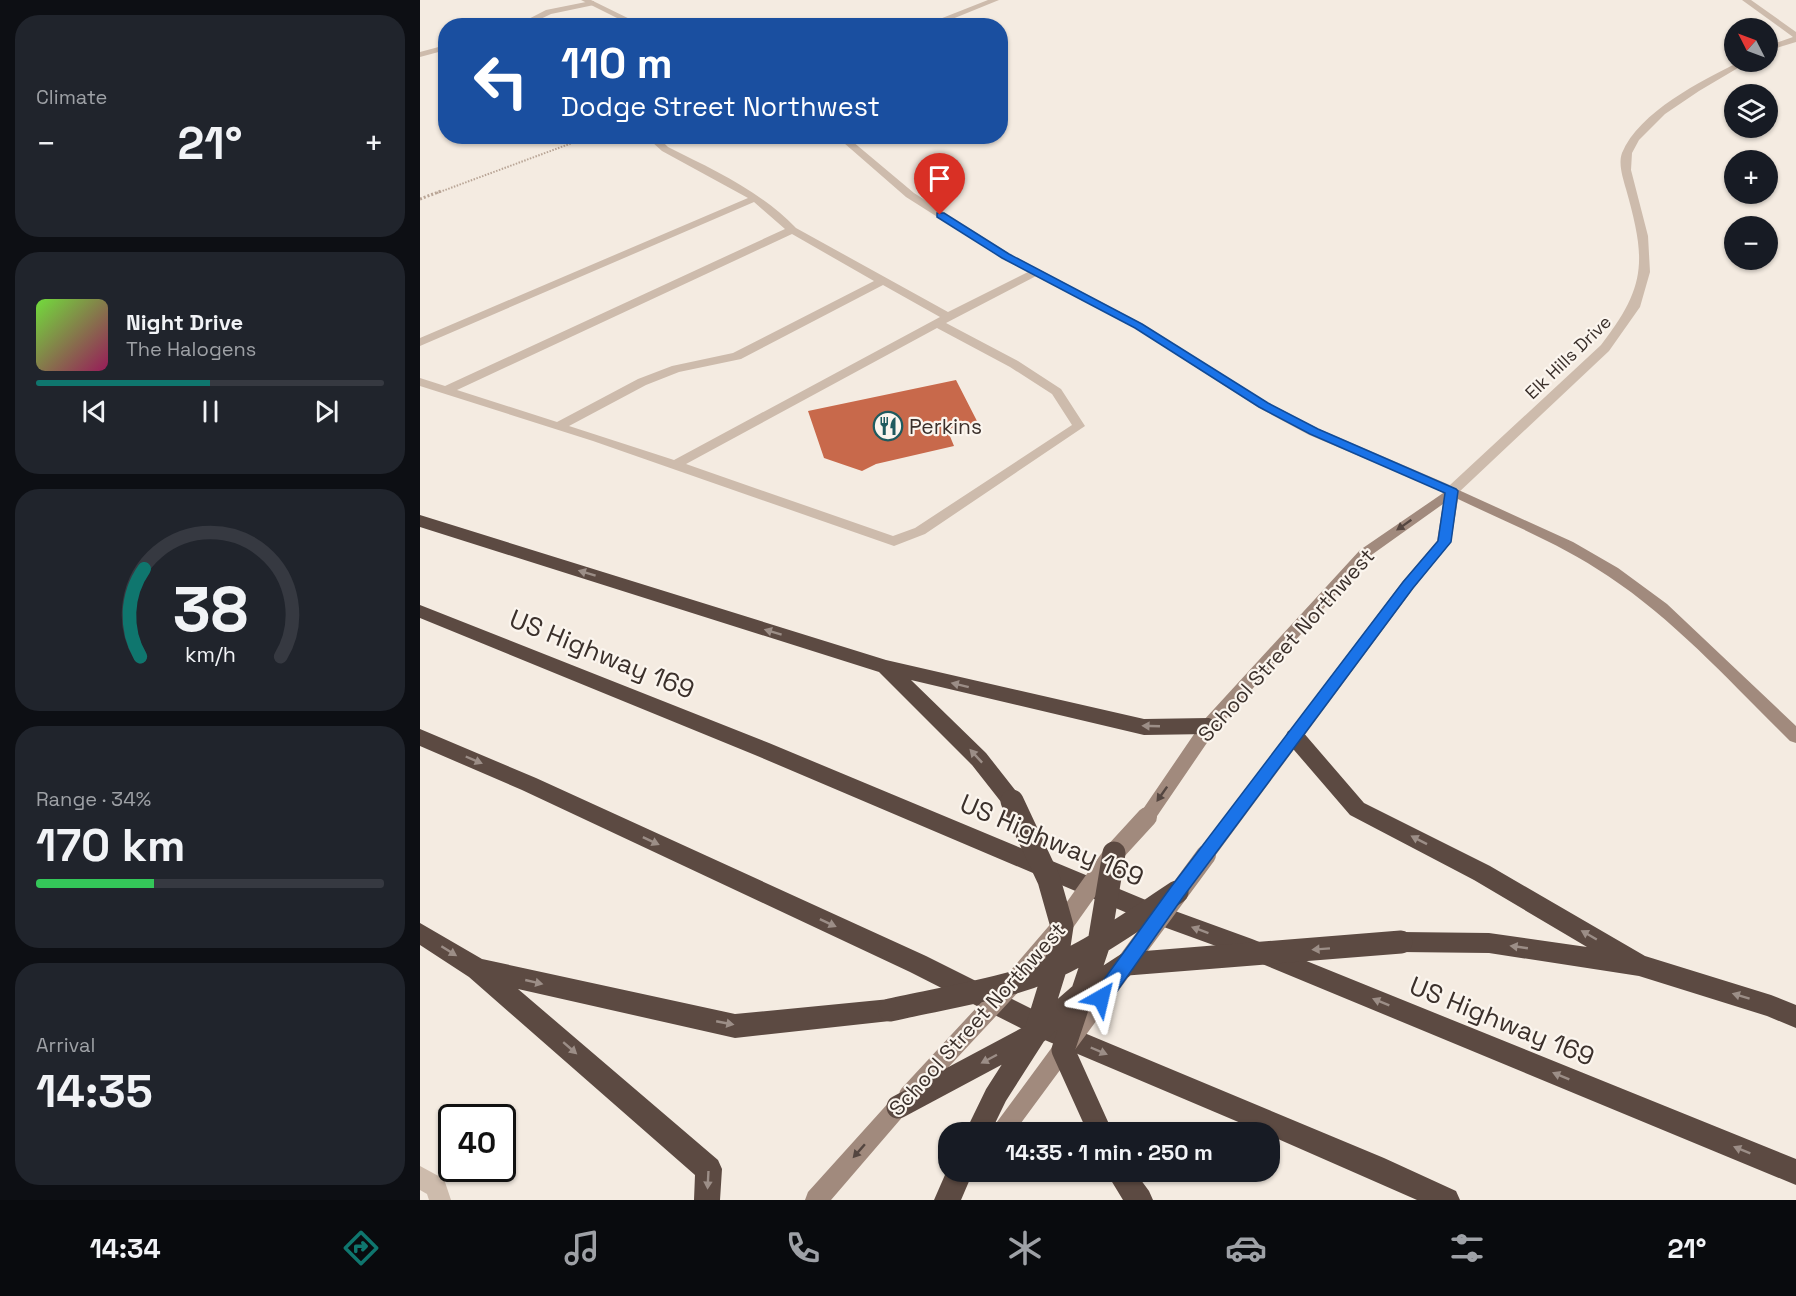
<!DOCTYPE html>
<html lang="en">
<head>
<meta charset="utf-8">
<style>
  :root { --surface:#171b24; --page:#20242c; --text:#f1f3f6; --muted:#9ea1a6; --line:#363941; --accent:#0f766e }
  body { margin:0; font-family:"Space Grotesk",sans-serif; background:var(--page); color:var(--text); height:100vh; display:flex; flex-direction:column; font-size:22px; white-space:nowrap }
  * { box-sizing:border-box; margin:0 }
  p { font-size:20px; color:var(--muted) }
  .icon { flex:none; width:33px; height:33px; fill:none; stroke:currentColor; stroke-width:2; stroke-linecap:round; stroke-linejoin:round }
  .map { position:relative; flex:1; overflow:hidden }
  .drawer { display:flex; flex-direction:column; gap:15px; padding:15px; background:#0d0f14; width:420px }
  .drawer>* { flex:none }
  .hud { position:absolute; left:18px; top:18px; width:570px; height:126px; border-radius:24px; box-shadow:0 2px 4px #0004; background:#1a4fa0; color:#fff; overflow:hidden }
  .needle { width:39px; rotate:312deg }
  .fabs { position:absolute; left:1304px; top:18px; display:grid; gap:12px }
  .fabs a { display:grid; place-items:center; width:54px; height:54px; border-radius:50%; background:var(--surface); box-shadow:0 2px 4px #0004; font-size:30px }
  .speed { position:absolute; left:18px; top:1104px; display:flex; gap:12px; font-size:30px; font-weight:700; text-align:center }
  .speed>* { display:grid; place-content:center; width:78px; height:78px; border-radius:50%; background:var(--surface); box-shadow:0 2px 4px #0004; line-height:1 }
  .speed .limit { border:3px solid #111; border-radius:9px; background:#fff; color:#111 }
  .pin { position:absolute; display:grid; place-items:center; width:51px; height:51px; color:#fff; margin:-62px -26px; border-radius:50% 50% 50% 0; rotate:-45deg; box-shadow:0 0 6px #0007 }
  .pin .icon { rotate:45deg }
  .me { position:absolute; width:66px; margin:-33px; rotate:37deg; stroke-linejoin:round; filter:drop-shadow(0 0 4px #0008) }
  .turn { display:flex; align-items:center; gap:21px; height:126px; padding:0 24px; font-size:27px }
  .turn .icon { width:78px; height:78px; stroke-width:2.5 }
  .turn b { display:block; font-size:42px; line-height:51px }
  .big { font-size:45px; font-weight:600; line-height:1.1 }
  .drawer .card { flex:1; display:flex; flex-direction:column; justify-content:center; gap:9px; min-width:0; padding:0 21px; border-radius:24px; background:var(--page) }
  .drawer .dial { align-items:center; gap:0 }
  .dial svg { height:156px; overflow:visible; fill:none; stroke:var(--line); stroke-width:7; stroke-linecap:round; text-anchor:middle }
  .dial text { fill:var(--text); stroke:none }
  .song { display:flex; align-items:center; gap:18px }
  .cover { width:72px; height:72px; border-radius:9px; background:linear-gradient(135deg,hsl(100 70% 55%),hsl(330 70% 35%)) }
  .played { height:6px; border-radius:3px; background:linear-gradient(90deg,var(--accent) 50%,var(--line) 50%) }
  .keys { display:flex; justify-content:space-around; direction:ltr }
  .heat { display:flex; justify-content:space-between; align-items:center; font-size:33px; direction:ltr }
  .charge { height:9px; border-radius:4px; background:linear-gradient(90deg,#34c759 34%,var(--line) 0) }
  .trip { position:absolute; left:518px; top:1122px; width:342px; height:60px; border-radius:24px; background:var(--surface); box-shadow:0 2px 4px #0004; font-weight:600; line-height:60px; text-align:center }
  .tabs { display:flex; height:96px; justify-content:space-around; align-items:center; background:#090b0e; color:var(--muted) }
  .tabs .icon { width:42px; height:42px }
  .tabs .selected { color:var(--accent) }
  .tabs b { font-size:27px; color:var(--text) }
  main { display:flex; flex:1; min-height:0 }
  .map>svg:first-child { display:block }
</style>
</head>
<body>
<main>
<section class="drawer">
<div class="card"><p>Climate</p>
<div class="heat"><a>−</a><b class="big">21°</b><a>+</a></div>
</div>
<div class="card">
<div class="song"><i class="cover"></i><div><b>Night Drive</b><p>The Halogens</p></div></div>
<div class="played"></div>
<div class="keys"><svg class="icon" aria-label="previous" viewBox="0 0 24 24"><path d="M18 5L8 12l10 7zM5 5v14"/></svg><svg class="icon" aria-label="pause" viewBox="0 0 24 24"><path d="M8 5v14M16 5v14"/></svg><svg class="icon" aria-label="next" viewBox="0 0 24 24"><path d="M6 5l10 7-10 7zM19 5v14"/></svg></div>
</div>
<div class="card dial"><svg viewBox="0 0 100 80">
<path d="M14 69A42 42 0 1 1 86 69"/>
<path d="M14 69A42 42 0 0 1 16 24" stroke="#0f766e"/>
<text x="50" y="56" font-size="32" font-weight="700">38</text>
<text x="50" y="72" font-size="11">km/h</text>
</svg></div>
<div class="card"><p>Range · 34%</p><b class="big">170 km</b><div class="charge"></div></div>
<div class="card"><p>Arrival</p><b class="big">14:35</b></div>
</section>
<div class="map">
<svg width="1376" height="1200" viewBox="0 0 1376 1200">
  <rect width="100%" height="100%" fill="#f4ebe1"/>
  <path fill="#c8694b" d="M536 380 558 423 527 429 534 446 456 464 442 471 404 458 388 411Z"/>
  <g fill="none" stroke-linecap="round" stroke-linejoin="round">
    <path stroke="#b9a596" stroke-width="2" stroke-dasharray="1.5 1.5" stroke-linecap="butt" d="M17 193 171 136"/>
    <path stroke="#b9a596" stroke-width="3" stroke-dasharray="2 2" stroke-linecap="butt" d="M0 199 21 191"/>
    <path fill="#cdbbac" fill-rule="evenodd" d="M171 1H174V5L131 14 106 26H95L126 10Z
      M26 45V50L0 57V52Z
      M232 136H242V141L248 147C294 170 340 191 376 228L528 312 612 270H620V274L526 323 598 361 641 389 665 426 505 534 474 546 173 441 0 386V378L25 386 365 229 334 202 0 346V338L328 198 242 151 232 142ZM372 234 454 281 313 353 252 366 218 379 137 422 37 390ZM463 285 520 317 254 460 149 426 226 385 259 372 321 359ZM517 328 590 367 632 394 652 425 495 528 473 536 266 464Z
      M0 1166 24 1179 31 1200H9L7 1194 0 1190Z"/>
    <path fill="#cdbbac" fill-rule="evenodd" d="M161 0H171L224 26H213Z
      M568 0H579L515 26H502Z
      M1322 0H1331L1376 32V42L1347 51V46L1373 37Z
      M1319 62H1328L1279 91 1245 114 1219 140 1212 153 1211 170 1228 236 1230 272 1220 307 1189 351 1037 494 1032 495 889 435 839 408 715 328 582 258 486 197 416 136H426L494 193 590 254 723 324 847 402 899 429 1030 485 1181 345C1227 286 1226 260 1206 189 1203 178 1198 164 1202 153 1219 112 1281 81 1319 62Z"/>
    <path fill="#a18a7d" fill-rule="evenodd" d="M1032 487 1153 542 1198 568 1247 604 1376 726V743L1370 741C1312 684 1256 621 1188 576 1141 544 1088 523 1038 499L1031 542 993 589 792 860 786 863 780 860 777 855 780 850 983 581 1017 541 1023 504 950 556 795 731 733 822 727 824 721 822 718 817 721 812 783 721 940 550Z
      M478 1096 485 1100 489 1107 485 1114 411 1200H385L388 1192 471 1100Z"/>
    <path fill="#5c4a42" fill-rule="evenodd" d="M0 515 466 660 724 719 789 718 796 721 799 726 796 731 789 734 724 735 491 680 566 753 599 795 602 801 599 807 592 810 585 807 552 765 459 672 0 527Z
      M0 605 349 743 733 903 832 939 1376 1159V1185L818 954 719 918 335 755 0 618Z
      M0 729 116 778 506 956 638 1022 964 1158 1036 1191 1040 1200H997L849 1135V1132H842L620 1038 490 972 102 790 0 746Z
      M875 729 882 731 944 803 1070 866 1225 956 1351 995 1376 1005V1028L1347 1016 1219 976 1069 953 981 952 973 949 969 942 973 935 981 932 1069 933 1167 947 1054 880 930 815 868 743 865 737 868 731Z
      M0 923 62 959 315 1014 470 999 478 1002 482 1010 478 1018 470 1021 315 1038 98 989 298 1160 302 1169 300 1200H274L275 1175 49 977 0 945Z
      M528 1168V1172H553L541 1200H514Z
      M686 1172H715L729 1191 733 1200H703Z"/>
    <path stroke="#a18a7d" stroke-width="20" d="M489 1095 593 983 642 926 694 853 727 817
      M582 1132 786 855"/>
    <path stroke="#5c4a42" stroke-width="23" d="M470 1010C510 1001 552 994 592 983 652 966 705 926 757 892
      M478 1107 615 1034 661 994 707 964 981 942
      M558 1132 576 1095 615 1034 636 966 642 926 629 880 592 801
      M680 1132 643 1050 679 943 694 853"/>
  </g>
  <defs><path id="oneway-solid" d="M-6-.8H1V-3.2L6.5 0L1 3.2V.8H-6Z" transform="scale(1.5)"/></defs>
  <g fill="#544640">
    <use href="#oneway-solid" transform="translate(984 525) rotate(145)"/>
    <use href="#oneway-solid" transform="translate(742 794) rotate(125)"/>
    <use href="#oneway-solid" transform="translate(439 1151) rotate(131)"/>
  </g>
  <g fill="#9c8e87">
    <use href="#oneway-solid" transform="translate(167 573) rotate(-163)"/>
    <use href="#oneway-solid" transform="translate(353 632) rotate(-163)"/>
    <use href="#oneway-solid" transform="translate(540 685) rotate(-166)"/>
    <use href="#oneway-solid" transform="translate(731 726) rotate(-178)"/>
    <use href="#oneway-solid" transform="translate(556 756) rotate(-133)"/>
    <use href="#oneway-solid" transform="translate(54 760) rotate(23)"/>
    <use href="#oneway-solid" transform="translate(999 840) rotate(-153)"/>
    <use href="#oneway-solid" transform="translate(231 841) rotate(25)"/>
    <use href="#oneway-solid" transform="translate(408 923) rotate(25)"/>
    <use href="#oneway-solid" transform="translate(780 930) rotate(-160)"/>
    <use href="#oneway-solid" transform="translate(1169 935) rotate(-150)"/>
    <use href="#oneway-solid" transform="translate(1099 947) rotate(-172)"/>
    <use href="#oneway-solid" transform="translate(901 949) rotate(176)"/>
    <use href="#oneway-solid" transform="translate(29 951) rotate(32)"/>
    <use href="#oneway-solid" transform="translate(114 982) rotate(13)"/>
    <use href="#oneway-solid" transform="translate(1321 996) rotate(-163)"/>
    <use href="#oneway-solid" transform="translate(961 1002) rotate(-158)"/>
    <use href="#oneway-solid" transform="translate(305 1023) rotate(11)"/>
    <use href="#oneway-solid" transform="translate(150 1048) rotate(41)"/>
    <use href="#oneway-solid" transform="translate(679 1051) rotate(23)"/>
    <use href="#oneway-solid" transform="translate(569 1059) rotate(152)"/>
    <use href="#oneway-solid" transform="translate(1141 1076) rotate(-158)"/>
    <use href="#oneway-solid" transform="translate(1322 1150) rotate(-158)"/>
    <use href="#oneway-solid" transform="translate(288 1180) rotate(93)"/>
  </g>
  <path fill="#1a73e8" stroke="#114b97" stroke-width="1.5" d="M517 213H524L589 254 722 324 848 403 898 429 1036 489 1038 491 1031 542 993 588 763 897 688 1004 681 1007 675 1004 672 998 675 992 751 887 983 582 1018 541 1025 493 890 434 839 407 715 328 582 258 517 217Z"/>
  <defs>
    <g id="restaurant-ring" transform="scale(1.5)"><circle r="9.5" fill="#fbf5ee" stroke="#1f5a5e" stroke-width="1.5"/><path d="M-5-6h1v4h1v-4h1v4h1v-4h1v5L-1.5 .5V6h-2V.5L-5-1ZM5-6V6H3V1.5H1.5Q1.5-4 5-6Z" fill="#1f5a5e"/></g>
  </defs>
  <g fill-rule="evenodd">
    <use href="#restaurant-ring" x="468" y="426"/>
  </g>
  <g text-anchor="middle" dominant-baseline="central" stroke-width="4.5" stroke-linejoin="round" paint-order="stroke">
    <g font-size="18" fill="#3b302b" stroke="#fbf5ee">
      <text transform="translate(1148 357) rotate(-44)">Elk Hills Drive</text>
    </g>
    <g font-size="21" fill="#3b302b" stroke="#fbf5ee" text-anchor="start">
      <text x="489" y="426">Perkins</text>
    </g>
    <g font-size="21" fill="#3b302b" stroke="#fbf5ee">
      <text transform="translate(866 645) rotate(-48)">School Street Northwest</text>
      <text transform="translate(557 1019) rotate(-48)">School Street Northwest</text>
    </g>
    <g font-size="26" fill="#3b302b" stroke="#fbf5ee">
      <text transform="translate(182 654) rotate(22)">US Highway 169</text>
      <text transform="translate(632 840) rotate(23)">US Highway 169</text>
      <text transform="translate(1082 1021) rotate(22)">US Highway 169</text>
    </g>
  </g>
</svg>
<div class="fabs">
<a><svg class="needle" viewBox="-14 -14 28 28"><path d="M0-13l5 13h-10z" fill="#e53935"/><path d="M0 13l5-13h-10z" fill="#9ea1a6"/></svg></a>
<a><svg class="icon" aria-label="layers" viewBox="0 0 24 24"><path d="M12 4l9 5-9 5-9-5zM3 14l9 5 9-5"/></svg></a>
<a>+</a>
<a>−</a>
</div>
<div class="speed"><div class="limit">40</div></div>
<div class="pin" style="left:520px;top:215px;background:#d93025"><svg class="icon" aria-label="arrive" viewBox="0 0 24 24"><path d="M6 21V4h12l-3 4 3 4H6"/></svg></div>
<svg class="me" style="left:681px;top:998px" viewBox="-20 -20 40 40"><path d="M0-17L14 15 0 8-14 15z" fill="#1a73e8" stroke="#fff" stroke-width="4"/></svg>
<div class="trip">14:35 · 1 min · 250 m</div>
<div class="hud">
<div class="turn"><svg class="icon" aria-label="left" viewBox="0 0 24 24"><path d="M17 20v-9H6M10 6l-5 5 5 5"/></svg><div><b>110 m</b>Dodge Street Northwest</div></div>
</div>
</div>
</main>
<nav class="tabs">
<b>14:34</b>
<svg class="icon selected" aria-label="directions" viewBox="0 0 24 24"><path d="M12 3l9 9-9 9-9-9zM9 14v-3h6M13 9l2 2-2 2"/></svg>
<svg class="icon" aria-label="music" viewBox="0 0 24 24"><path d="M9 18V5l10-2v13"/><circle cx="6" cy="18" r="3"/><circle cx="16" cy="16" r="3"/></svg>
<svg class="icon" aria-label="phone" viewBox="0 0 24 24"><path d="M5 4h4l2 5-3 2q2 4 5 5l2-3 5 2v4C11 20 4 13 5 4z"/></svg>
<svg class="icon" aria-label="climate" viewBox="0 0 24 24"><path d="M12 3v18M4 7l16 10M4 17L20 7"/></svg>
<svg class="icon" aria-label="car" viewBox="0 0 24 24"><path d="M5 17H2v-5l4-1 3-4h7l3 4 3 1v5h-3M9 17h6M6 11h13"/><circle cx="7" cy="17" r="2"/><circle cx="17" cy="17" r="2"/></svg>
<svg class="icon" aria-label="filters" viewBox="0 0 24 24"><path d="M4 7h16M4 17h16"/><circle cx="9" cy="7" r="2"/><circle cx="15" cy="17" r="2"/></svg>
<b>21°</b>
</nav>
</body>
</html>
